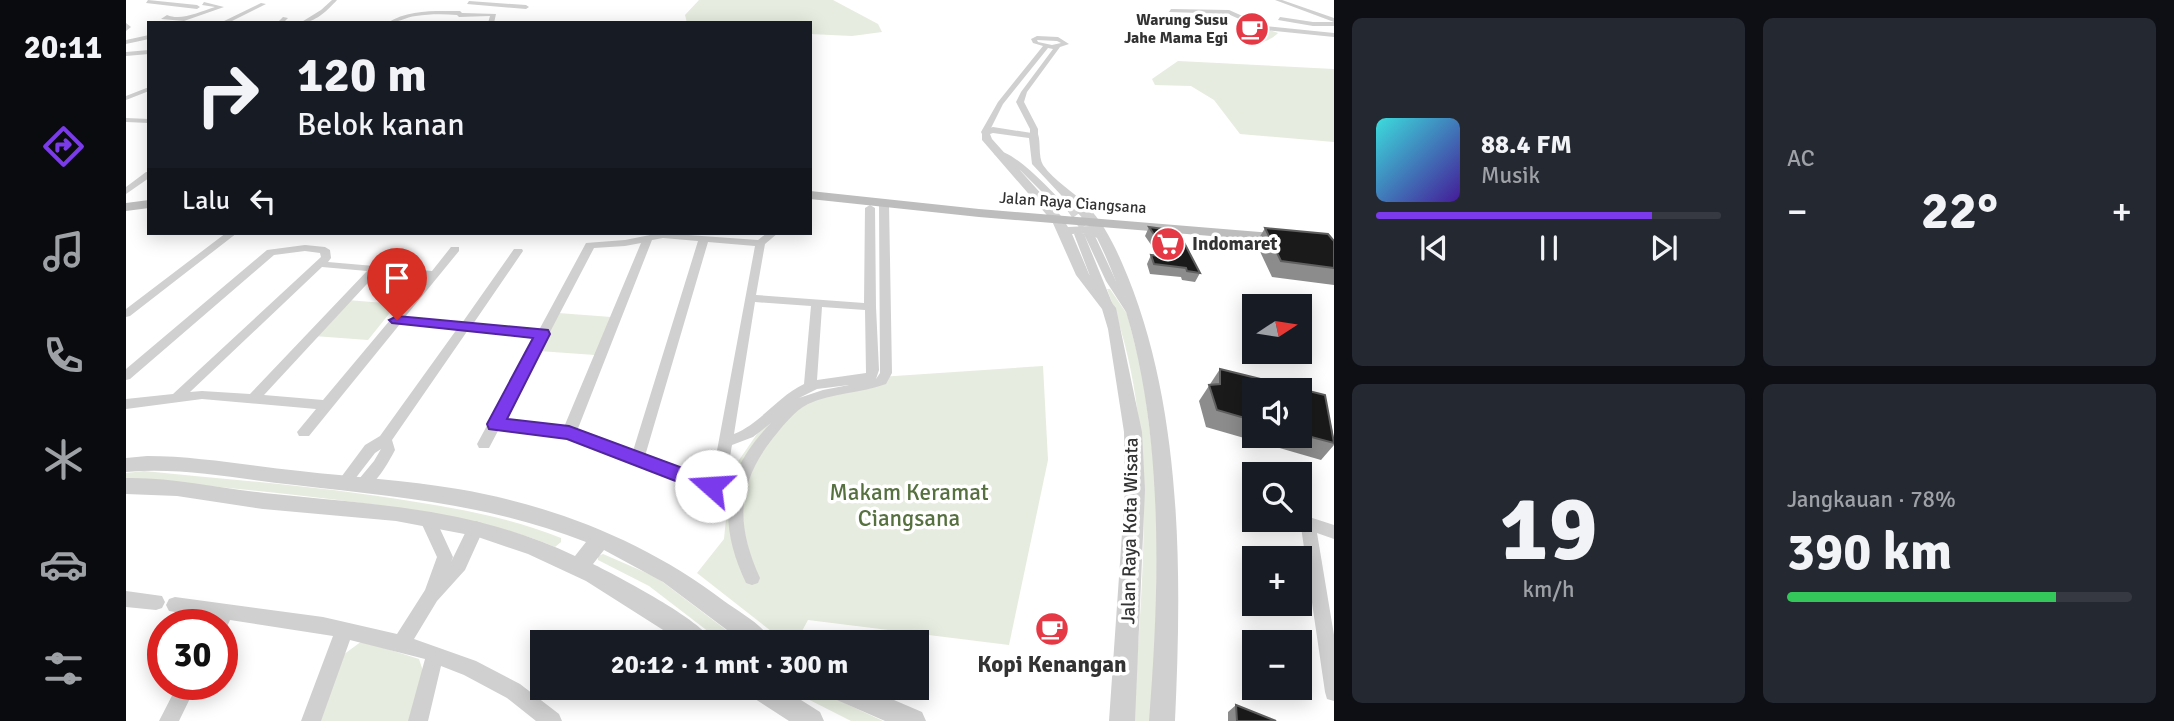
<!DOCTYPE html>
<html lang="id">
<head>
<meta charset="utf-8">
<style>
  :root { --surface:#171b24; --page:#242831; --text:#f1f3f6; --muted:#9ea1a6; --line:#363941; --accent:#7c3aed }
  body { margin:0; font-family:Signika,sans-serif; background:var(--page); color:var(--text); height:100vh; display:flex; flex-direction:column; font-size:26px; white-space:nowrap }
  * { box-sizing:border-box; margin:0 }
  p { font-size:23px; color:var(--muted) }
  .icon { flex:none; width:38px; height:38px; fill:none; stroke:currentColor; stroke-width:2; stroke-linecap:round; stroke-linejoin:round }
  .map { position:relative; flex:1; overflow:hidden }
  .sheet { display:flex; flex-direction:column; gap:18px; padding:18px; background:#0d0f14; width:840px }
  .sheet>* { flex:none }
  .top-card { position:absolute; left:21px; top:21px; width:665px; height:214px; border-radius:0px; box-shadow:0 4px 18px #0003; background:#171b24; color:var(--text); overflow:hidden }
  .needle { width:46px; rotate:78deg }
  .controls { position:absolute; left:1116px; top:294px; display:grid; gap:14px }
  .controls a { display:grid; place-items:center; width:70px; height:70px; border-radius:0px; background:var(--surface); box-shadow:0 4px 18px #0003; font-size:35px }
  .speed { position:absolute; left:21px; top:609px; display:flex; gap:14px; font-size:35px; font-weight:700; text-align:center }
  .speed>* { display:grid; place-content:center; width:91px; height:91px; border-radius:50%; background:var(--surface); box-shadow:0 4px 18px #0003; line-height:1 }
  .speed .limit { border:10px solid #d22; background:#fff; color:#111 }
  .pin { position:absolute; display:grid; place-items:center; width:60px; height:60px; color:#fff; margin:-72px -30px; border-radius:50% 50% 50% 0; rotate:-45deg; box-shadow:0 0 7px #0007 }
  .pin .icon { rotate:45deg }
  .me { position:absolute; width:77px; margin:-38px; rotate:289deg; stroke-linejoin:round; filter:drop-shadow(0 0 5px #0008) }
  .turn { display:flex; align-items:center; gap:24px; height:147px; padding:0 35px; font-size:32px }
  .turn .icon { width:91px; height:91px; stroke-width:2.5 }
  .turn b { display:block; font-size:49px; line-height:60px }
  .then { display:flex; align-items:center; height:66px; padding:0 35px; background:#0003; gap:14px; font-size:26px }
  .big { font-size:52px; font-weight:700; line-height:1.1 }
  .sheet .card { flex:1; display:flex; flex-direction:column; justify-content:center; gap:10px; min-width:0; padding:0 24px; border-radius:10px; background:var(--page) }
  .sheet .dial { align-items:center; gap:0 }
  .dial b { font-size:91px; line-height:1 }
  .song { display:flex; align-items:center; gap:21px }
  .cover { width:84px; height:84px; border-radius:10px; background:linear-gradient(135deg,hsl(180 70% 55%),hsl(260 70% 35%)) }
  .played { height:7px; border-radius:4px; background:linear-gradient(90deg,var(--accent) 80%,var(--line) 80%) }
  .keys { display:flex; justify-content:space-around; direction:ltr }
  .heat { display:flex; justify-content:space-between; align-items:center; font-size:38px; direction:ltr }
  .charge { height:10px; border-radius:5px; background:linear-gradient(90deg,#34c759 78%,var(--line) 0) }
  .sheet .tiles { flex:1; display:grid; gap:18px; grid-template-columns:repeat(2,1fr) }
  .trip { position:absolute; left:404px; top:630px; width:399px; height:70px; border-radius:0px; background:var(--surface); box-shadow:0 4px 18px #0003; font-weight:700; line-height:70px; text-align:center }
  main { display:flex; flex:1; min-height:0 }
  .tab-bar { display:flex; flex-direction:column; width:126px; justify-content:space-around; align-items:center; background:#090b0e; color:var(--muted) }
  .tab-bar .icon { width:49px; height:49px }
  .tab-bar .selected { color:var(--accent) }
  .tab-bar b { font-size:32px; color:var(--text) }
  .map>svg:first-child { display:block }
</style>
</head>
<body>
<main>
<nav class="tab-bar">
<b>20:11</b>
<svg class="icon selected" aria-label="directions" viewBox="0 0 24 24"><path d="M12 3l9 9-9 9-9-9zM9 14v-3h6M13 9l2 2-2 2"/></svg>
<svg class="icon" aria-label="music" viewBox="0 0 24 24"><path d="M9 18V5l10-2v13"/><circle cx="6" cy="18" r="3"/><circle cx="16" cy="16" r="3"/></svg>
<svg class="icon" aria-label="phone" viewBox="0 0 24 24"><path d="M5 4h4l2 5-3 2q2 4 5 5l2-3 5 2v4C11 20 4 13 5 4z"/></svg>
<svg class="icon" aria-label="climate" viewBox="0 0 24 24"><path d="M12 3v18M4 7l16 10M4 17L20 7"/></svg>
<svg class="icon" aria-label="car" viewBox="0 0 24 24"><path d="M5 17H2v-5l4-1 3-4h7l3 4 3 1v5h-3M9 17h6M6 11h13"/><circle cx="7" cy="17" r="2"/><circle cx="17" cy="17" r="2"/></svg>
<svg class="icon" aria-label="filters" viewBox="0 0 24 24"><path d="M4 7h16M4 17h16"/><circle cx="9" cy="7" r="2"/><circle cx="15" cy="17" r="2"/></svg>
</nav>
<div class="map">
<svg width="1208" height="721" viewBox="0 0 1208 721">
  <rect width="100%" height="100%" fill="#fff"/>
  <path fill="#e6ecdf" d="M573 0H707L752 24 756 32 726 36 684 34V23H561L559 15Z
    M1109 28H1138L1152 33C1143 42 1128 47 1115 41L1120 36 1109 31Z
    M1052 61 1208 69V142L1114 134 1088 100 1065 86 1029 85 1026 79Z
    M981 289H984L1001 314 1017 376 1032 498 1028 721H1007C1016 577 1035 427 981 289Z
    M221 300 271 304 242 340 188 336Z
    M432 313 485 317 469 355 413 351Z
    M917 366 922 460 883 645 682 620 670 642H659L571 573 598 539 602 499 611 463 642 418 678 397 740 386 754 377Z
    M18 471C108 480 200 487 290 502 340 510 388 519 435 538V542L429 547C382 527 333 519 284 510 194 496 102 488 12 479L0 480V473Z
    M477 554 530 577 616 642H596L523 586 472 560V556Z
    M236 641 293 659 297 671 283 721H193L217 655Z
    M660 688H686L757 721H725Z"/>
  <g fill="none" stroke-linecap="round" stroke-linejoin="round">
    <path stroke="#d6d6d6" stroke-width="9" stroke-dasharray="9 4.5" stroke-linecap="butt" d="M945 208 963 234"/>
    <path fill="#d0d0d0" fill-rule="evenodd" d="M22 0 71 5 74 7 71 9 20 3Z
      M206 0H211C202 10 189 23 174 23L195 10Z
      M1149 0H1156L1208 18V22Z
      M343 1 400 5 403 7 400 9 341 4Z
      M78 2 98 7 58 21 35 19 41 15C55 21 73 12 89 7L76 5Z
      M135 3 140 4 102 23H94Z
      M1045 9 1103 10 1139 26 1208 33V37L1138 30 1102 14 1043 12Z
      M334 11 336 13 370 14 368 23H362L364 16 333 17 331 15C317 14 303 14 290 16 280 17 271 23 261 23 283 9 310 11 334 11Z
      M157 17 162 18 157 23H151Z
      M1154 17 1187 22H1208V26H1187L1152 20Z
      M0 23 5 27 0 31Z
      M23 35V39L0 44V40Z
      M911 36 932 37 943 44 934 47 901 92 898 102 912 129V136L908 138 904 136V129L890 102 895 92 927 49 922 48 877 104 862 134H856L855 132 872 102 917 46 907 43 905 39ZM911 40 931 41 935 43 926 45 912 42Z
      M23 50V54L0 56V52Z
      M23 87V91L0 100V96Z
      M0 118 23 119V123L0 122Z
      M868 150C889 150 925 191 940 206V210H934L895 171 868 154Z
      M20 172H23V178L0 194V187Z
      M758 200 763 203 766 373 760 384C735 393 706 393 682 404 668 411 657 426 647 438 610 485 610 525 634 578L632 583 626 585 620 583C591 521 596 473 645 423L627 437 606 445C603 461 602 485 585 492L506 464 442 438 373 429 363 448H353L351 444 409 337 342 330 266 440 269 450C262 463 246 494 230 489L228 485 248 461 255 449 249 453 222 488 217 490 212 488 210 484 239 445 254 436 331 329 274 324 183 436H173L171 432 190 409 76 399 0 409V399L47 394 195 257 194 253 179 251 148 255 4 379 0 380V369L141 250 179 245 199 247 204 250 205 258 202 262 306 271 325 247H333V251L279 317 336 323 388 249H396L397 251 347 324 413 330 460 243 499 240 534 233 632 240 641 233H652L639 244 630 295 738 303 739 208 744 205 749 208 750 307 753 370 750 379 754 373 753 203ZM537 238 572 241 507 451 451 431 526 240ZM582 242 629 246 587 472 582 479 519 456ZM515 243 438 427 378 420 468 248 499 246ZM196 267 241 271 124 394 76 391 64 392ZM252 272 301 276 197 400 138 395ZM629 302 685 306 678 384C651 397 635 423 608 434ZM696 307 739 310 740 373 691 380ZM723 385 697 390 673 398 691 389Z
      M953 231 958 234 987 305 985 307H977L975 305 948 234Z
      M963 231 968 234 990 281 1010 310 1008 312H1000L980 281 958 234Z
      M100 233H111L4 316 0 317V309Z
      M301 512 306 513 309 518 327 557 325 562 344 523 350 521 356 523 358 528 339 570 311 601 288 639 350 661 394 684 433 714 436 721H410L381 698 338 675 315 666 302 721H282L299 659 224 640 195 721H175L207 636 104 620 99 631 96 632V625H84L87 618 43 611 40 605 43 599 49 597 197 617 271 634 299 590 311 557 293 518 296 513Z
      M1174 514 1208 525V539L1191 533 1208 635V701L1201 699 1199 692 1175 527 1167 525 1164 520H1174Z
      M0 591 36 596 39 602 36 608 30 610 0 607Z
      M52 684H71L53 721H33Z"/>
    <path fill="#d0d0d0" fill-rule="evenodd" d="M867 127 912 134C915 143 912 156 917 165 928 181 947 191 960 205 976 221 987 242 996 263 1057 402 1056 573 1049 721H1023C1035 570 1041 377 971 238L961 233 946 234 963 274 990 308 1016 432 1019 490 1009 721H983L999 490 998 432 982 329 976 309 950 275 926 221 856 140V130ZM867 133 903 138 906 164 964 226 942 227 935 216 866 139 864 134Z
      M21 456C72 456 123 466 174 471 226 477 279 480 332 489 427 505 521 542 598 601 613 612 638 625 646 642H617L537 582 478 550 467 564C491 576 578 621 586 642H556L460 581 402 554 349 536 270 521 137 509 51 496 0 494V478C47 477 91 488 138 493 249 505 345 507 449 556L460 542C363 504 271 497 169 485 112 479 57 467 0 472V458Z
      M623 688H656L694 712 698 721H663L626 697Z
      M701 688H740L796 712 800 721H759L704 697Z"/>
    <path fill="#bdbdbd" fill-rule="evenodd" d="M684 191 853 209 1158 234 1165 238 1158 242 853 217 684 199Z
      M23 200V208L0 211V203Z"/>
  </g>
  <path fill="#8c8c8c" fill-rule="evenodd" d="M1023 227 1074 273 1069 282 1056 280 1055 277 1024 274 1021 264 1025 255H1032L1019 236Z
    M1139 228 1208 241V285L1146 277 1130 243Z
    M1094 369 1199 395 1208 439V445L1195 460 1080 427 1073 401ZM1129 390H1174V436H1129Z
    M1110 705 1150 721H1102V712Z"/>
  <path fill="#1a1a1a" stroke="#5f5f5f" stroke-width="2" d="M1023 227 1052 231 1074 273 1061 271 1060 268 1028 264 1025 255 1043 257Z
    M1139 228 1202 234 1208 241V268L1155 261Z
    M1094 369 1199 395 1208 443 1174 434V390H1129V421L1091 410 1083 385 1094 384Z
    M1110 705 1150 721H1111Z"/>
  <path fill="#7c3aed" stroke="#51269a" stroke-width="2" d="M271 316 422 330 424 334 381 419 443 426 592 481 595 486 592 492 585 494 578 492 441 439 363 429 361 424 407 338 266 323 263 320Z"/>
  <defs>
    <g id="cafe-disc" transform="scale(1.75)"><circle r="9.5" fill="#e63946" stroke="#fff"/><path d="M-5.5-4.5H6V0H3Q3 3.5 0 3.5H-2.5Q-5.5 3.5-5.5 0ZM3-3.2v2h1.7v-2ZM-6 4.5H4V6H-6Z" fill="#fff"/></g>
    <g id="supermarket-disc" transform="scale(1.75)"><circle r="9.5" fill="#e63946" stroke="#fff"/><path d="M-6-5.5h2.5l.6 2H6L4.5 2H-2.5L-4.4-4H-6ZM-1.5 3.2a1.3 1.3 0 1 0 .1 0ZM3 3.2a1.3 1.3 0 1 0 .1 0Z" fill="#fff"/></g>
  </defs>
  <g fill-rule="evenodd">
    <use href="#cafe-disc" x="1126" y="29"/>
    <use href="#supermarket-disc" x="1042" y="244"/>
    <use href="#cafe-disc" x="926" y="629"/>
  </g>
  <g text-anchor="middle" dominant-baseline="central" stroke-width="7" stroke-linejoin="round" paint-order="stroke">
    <g font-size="16" font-weight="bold" fill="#333" stroke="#fff" text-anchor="end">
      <text x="1102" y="20">Warung Susu<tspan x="1102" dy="18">Jahe Mama Egi</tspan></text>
    </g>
    <g font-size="16" fill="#333" stroke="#fff">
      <text transform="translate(947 203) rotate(4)">Jalan Raya Ciangsana</text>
    </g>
    <g font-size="19" font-weight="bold" fill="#333" stroke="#fff" text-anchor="start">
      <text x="1066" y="244">Indomaret</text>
    </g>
    <g font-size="19" fill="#333" stroke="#fff">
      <text transform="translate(1004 531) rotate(-89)">Jalan Raya Kota Wisata</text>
    </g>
    <g font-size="23" fill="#56703f" stroke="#fff">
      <text x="783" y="492">Makam Keramat<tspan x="783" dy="26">Ciangsana</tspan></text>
    </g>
    <g font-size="23" font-weight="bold" fill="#333" stroke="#fff">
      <text x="926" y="664">Kopi Kenangan</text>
    </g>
  </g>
</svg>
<div class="controls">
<a><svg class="needle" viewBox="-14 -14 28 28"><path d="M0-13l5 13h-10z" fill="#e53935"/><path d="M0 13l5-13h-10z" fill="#9ea1a6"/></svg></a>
<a><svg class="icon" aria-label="sound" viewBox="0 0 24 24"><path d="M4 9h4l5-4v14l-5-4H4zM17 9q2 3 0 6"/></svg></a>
<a><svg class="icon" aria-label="search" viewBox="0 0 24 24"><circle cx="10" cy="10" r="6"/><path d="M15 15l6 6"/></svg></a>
<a>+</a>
<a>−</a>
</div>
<div class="speed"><div class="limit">30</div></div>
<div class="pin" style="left:271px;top:320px;background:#d93025"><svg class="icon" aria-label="arrive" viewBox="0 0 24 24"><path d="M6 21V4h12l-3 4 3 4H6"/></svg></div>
<svg class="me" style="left:585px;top:486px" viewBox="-20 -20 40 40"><circle r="19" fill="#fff"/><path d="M0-13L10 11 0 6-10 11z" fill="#7c3aed"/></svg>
<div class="trip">20:12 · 1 mnt · 300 m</div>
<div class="top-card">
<div class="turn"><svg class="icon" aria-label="right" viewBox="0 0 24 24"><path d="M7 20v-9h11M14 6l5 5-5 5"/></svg><div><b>120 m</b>Belok kanan</div></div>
<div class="then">Lalu<svg class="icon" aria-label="left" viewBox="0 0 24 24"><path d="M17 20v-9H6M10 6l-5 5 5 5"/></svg></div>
</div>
</div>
<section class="sheet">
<div class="tiles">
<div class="card">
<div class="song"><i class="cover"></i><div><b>88.4 FM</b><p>Musik</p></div></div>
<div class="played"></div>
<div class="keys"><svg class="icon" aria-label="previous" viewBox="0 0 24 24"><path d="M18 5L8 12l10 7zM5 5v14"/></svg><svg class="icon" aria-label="pause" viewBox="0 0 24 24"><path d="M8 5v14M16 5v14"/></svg><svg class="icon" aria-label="next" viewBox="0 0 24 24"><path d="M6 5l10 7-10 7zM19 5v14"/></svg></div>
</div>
<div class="card"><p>AC</p>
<div class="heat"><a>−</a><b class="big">22°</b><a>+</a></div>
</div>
<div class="card dial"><b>19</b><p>km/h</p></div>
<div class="card"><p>Jangkauan · 78%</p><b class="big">390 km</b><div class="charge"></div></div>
</div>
</section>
</main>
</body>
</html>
